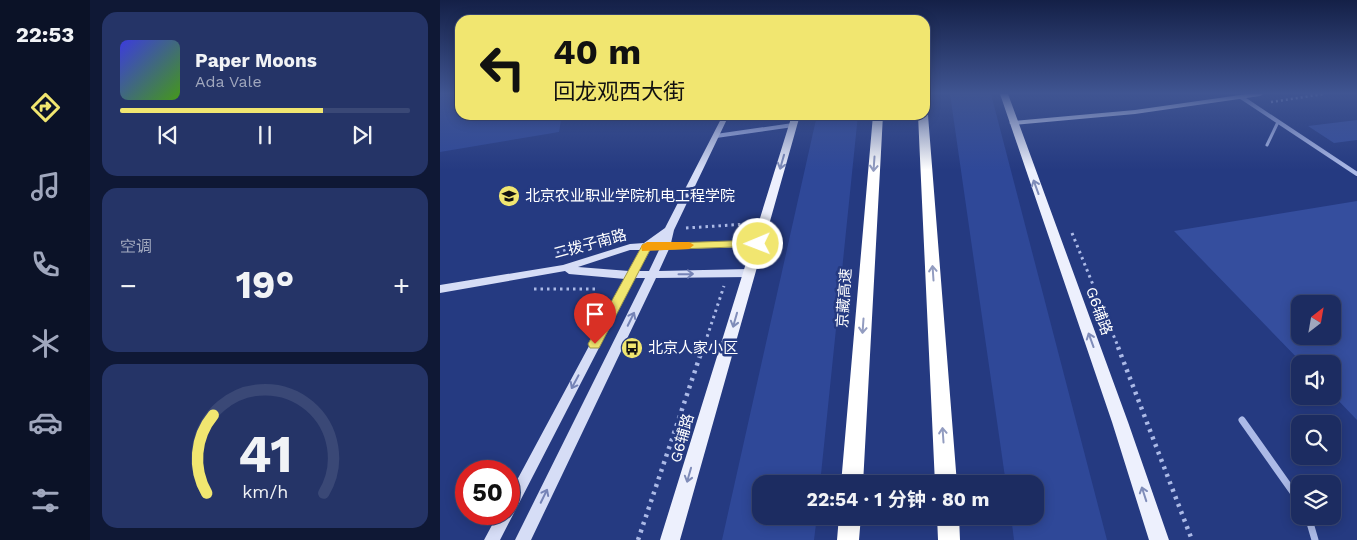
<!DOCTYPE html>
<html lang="zh">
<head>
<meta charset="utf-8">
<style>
  :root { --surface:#1c2c61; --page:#253467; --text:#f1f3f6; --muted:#a0a7bd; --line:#3a4876; --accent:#f1e670 }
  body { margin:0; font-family:"Work Sans","Noto Sans SC",sans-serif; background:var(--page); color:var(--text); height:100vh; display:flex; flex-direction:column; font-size:19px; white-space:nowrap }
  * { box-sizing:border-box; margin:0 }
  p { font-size:16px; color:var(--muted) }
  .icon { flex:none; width:28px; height:28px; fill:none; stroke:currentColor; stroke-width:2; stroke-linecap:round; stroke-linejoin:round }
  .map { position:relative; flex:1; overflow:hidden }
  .panel { display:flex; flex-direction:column; gap:12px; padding:12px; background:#0f1835; width:350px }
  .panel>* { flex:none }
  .top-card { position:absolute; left:15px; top:15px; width:475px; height:105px; border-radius:15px; box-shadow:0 2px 12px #0003,0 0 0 1px var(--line); background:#f1e670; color:#111; overflow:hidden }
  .needle { width:32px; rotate:31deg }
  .tools { position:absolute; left:851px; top:295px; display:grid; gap:10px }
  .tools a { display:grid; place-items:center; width:50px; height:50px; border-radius:10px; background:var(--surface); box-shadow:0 2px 12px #0003,0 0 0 1px var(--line); font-size:25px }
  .speed { position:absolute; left:15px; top:460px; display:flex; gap:10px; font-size:25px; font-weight:700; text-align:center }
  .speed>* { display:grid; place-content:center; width:65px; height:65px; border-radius:50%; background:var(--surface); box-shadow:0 2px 12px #0003,0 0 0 1px var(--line); line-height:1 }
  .speed .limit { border:8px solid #d22; background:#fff; color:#111 }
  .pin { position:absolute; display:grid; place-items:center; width:42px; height:42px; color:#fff; margin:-51px -21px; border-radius:50% 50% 50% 0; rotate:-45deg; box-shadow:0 0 5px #0007 }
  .pin .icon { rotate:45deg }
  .me { position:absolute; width:55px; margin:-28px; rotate:269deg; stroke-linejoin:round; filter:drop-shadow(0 0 4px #0008) }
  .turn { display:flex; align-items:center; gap:18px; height:105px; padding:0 15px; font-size:22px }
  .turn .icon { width:65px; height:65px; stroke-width:2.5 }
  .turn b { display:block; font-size:35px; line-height:42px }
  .big { font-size:38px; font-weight:700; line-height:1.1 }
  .panel .widget { flex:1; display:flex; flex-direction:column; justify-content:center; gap:8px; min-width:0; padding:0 18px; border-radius:15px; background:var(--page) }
  .panel .dial { align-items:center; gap:0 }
  .dial svg { height:130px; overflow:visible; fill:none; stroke:var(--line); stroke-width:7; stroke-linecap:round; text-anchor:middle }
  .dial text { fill:var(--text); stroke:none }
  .song { display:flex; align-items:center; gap:15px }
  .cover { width:60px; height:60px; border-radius:8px; background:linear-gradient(135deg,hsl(240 70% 55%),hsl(100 70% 35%)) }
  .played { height:5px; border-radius:2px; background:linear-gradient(90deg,var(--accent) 70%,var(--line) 70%) }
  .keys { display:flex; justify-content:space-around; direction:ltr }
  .heat { display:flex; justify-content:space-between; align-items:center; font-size:28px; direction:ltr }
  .trip { position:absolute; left:312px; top:475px; width:292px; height:50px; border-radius:15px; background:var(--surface); box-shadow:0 2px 12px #0003,0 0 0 1px var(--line); font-weight:700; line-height:50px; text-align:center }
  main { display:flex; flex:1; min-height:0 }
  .tabs { display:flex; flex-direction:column; width:90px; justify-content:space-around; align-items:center; background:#0b1227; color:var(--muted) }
  .tabs .icon { width:35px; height:35px }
  .tabs .on { color:var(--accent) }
  .tabs b { font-size:22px; color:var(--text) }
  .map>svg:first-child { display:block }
</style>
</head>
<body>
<main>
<nav class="tabs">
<b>22:53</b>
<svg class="icon on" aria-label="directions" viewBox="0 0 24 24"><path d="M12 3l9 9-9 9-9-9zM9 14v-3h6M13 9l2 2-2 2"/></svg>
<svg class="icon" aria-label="music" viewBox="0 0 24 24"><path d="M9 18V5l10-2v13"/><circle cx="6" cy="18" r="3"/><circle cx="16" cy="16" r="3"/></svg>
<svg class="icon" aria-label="phone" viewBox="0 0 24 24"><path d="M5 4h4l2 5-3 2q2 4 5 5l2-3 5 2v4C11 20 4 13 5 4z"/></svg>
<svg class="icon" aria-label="climate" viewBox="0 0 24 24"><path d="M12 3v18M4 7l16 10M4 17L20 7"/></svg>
<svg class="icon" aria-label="car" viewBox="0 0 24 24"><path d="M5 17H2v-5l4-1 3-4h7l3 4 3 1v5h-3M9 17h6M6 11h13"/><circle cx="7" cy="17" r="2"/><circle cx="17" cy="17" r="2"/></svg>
<svg class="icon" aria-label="filters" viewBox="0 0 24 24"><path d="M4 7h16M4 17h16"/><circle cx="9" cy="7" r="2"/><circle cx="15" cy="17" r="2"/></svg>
</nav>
<section class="panel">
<div class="widget">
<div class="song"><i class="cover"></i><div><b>Paper Moons</b><p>Ada Vale</p></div></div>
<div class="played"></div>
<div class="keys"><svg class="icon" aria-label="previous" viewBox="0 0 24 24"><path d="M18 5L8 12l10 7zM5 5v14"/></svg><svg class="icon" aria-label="pause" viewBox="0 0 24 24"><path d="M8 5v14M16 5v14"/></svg><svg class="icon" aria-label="next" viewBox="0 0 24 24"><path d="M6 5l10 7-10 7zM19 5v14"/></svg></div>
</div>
<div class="widget"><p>空调</p>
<div class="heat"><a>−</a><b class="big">19°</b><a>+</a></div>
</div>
<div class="widget dial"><svg viewBox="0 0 100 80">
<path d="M14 69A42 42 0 1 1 86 69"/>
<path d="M14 69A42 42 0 0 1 18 21" stroke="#f1e670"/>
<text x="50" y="56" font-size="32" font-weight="700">41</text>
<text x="50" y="72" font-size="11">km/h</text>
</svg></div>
</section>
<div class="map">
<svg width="917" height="540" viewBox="0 0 917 540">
  <rect width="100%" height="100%" fill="#253a81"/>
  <path fill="#2f4898" d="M0 94H20V115H122L119 132 0 152Z
    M510 94H551L667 540H574L571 516H596V484H566Z
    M377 115H418L380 484H321V516H377L374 540H282Z"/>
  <path fill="#354e9e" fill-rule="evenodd" d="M917 120V140L894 143 868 126Z
    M917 201V420L892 394V364H863L734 231ZM860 304H892V336H860Z"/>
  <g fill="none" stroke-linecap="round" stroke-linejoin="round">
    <path stroke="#acbae7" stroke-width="2.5" stroke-dasharray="2 3" stroke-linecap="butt" d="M831 102 884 94"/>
    <path stroke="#acbae7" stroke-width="3" stroke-dasharray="2.5 4" stroke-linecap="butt" d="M246 228 307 224
      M632 233 679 349
      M117 253 151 240 185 233
      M94 289H155
      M263 349 284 286"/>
    <path stroke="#acbae7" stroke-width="4.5" stroke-dasharray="3 5" stroke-linecap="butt" d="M678 347 752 540
      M198 540 263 347"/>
    <path stroke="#acbae7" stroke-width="3" d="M827 145 838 122"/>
    <path stroke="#acbae7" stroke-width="4" d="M801 97 917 174
      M276 136 353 125"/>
    <path stroke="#acbae7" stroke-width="7" d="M802 420 860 502
      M868 516 875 540"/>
    <path fill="#d6ddf6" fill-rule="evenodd" d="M807 94H823L820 96 695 114 573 125 569 123 573 121 695 110Z
      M283 115H289L234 230 231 243 318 241 323 244 318 247 229 249 219 271 309 269 314 273 309 277 216 278 91 540H75L205 278H195L60 540H44L58 514H69V495L185 279 129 274 125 271 0 293V285L123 265 190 244 204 243 225 228ZM190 250H200L189 271 138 267ZM210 250H219L209 271H199Z"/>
    <path fill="#edf0fd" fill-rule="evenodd" d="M560 94H568L688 422 729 540H709L672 422Z
      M352 115H360L240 540H220Z"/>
    <path fill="#fff" fill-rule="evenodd" d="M485 112 488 115 517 484H495L478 115H485Z
      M433 115H443L423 484H401Z
      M399 516H421L419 540H397Z
      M497 516H519L520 540H498Z"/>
  </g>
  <defs><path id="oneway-shaft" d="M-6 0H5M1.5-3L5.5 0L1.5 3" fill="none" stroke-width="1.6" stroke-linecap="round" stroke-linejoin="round" transform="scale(1.25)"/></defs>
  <g stroke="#7f8cb9">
    <use href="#oneway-shaft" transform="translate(342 162) rotate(106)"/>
    <use href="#oneway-shaft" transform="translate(596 187) rotate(-110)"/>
    <use href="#oneway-shaft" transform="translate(295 320) rotate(106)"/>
    <use href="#oneway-shaft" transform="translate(651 340) rotate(-110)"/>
    <use href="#oneway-shaft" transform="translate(249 475) rotate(106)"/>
    <use href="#oneway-shaft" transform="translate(704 494) rotate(-108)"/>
  </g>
  <g stroke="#929cc0">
    <use href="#oneway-shaft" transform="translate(434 164) rotate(94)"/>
    <use href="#oneway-shaft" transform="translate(493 273) rotate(-94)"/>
    <use href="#oneway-shaft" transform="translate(423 326) rotate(94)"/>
    <use href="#oneway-shaft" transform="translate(503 435) rotate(-94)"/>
  </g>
  <g stroke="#7583b6">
    <use href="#oneway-shaft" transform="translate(246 274) rotate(-1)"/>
    <use href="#oneway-shaft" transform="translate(191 319) rotate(-64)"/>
    <use href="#oneway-shaft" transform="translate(135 382) rotate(118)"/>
    <use href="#oneway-shaft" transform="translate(104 496) rotate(-64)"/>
  </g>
  <linearGradient id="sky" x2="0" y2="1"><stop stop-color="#142047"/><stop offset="0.55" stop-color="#405592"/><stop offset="1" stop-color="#405592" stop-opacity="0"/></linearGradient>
  <rect width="917" height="170" fill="url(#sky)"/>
  <path fill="#f1e670" stroke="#9d9649" d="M318 240 322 241V246L210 250 159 348H150L148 344 203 244Z"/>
  <path fill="#f59e0b" d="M207 242H249L254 245 249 249 202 251 201 246Z"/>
  <defs>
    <g id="university-disc" transform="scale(1.125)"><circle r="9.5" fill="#f1e670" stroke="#253a81"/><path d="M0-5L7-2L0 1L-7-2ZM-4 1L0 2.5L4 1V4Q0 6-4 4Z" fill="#111"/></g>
    <g id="bus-disc" transform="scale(1.125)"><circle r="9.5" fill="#f1e670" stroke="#253a81"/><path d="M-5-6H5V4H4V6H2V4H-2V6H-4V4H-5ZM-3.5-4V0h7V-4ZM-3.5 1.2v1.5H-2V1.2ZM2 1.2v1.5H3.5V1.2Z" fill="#111"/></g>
  </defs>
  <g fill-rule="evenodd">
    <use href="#university-disc" x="69" y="196"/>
    <use href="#bus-disc" x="192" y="348"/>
  </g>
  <g text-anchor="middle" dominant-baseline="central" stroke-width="5" stroke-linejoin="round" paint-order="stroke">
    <g font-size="15" fill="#fff" stroke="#253a81" text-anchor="start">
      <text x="85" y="196">北京农业职业学院机电工程学院</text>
      <text x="208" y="348">北京人家小区</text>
    </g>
    <g font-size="15" fill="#fff" stroke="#253a81">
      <text transform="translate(150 244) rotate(-15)">二拨子南路</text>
      <text transform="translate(404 298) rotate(-86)">京藏高速</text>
      <text transform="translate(659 311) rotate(70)">G6辅路</text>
      <text transform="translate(242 438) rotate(-74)">G6辅路</text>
    </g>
  </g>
</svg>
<div class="tools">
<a><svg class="needle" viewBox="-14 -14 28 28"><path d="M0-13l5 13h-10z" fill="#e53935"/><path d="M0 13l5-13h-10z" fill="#a0a7bd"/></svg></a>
<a><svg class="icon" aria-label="sound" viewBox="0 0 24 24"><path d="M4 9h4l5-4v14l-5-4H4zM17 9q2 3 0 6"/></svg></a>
<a><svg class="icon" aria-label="search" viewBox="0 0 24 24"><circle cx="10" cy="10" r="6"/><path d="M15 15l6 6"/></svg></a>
<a><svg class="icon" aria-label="layers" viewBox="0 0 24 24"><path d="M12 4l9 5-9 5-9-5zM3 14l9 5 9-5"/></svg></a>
</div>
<div class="speed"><div class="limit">50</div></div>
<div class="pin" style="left:155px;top:344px;background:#d93025"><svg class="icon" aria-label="arrive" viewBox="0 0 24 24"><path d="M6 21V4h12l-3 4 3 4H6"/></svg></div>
<svg class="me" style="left:318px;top:244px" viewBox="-20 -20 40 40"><circle r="17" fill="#f1e670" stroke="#fff" stroke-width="3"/><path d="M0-11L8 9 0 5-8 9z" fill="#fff"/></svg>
<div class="trip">22:54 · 1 分钟 · 80 m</div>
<div class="top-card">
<div class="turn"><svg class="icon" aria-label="left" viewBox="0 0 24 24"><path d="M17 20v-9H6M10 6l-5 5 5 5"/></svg><div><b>40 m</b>回龙观西大街</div></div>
</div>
</div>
</main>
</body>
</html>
